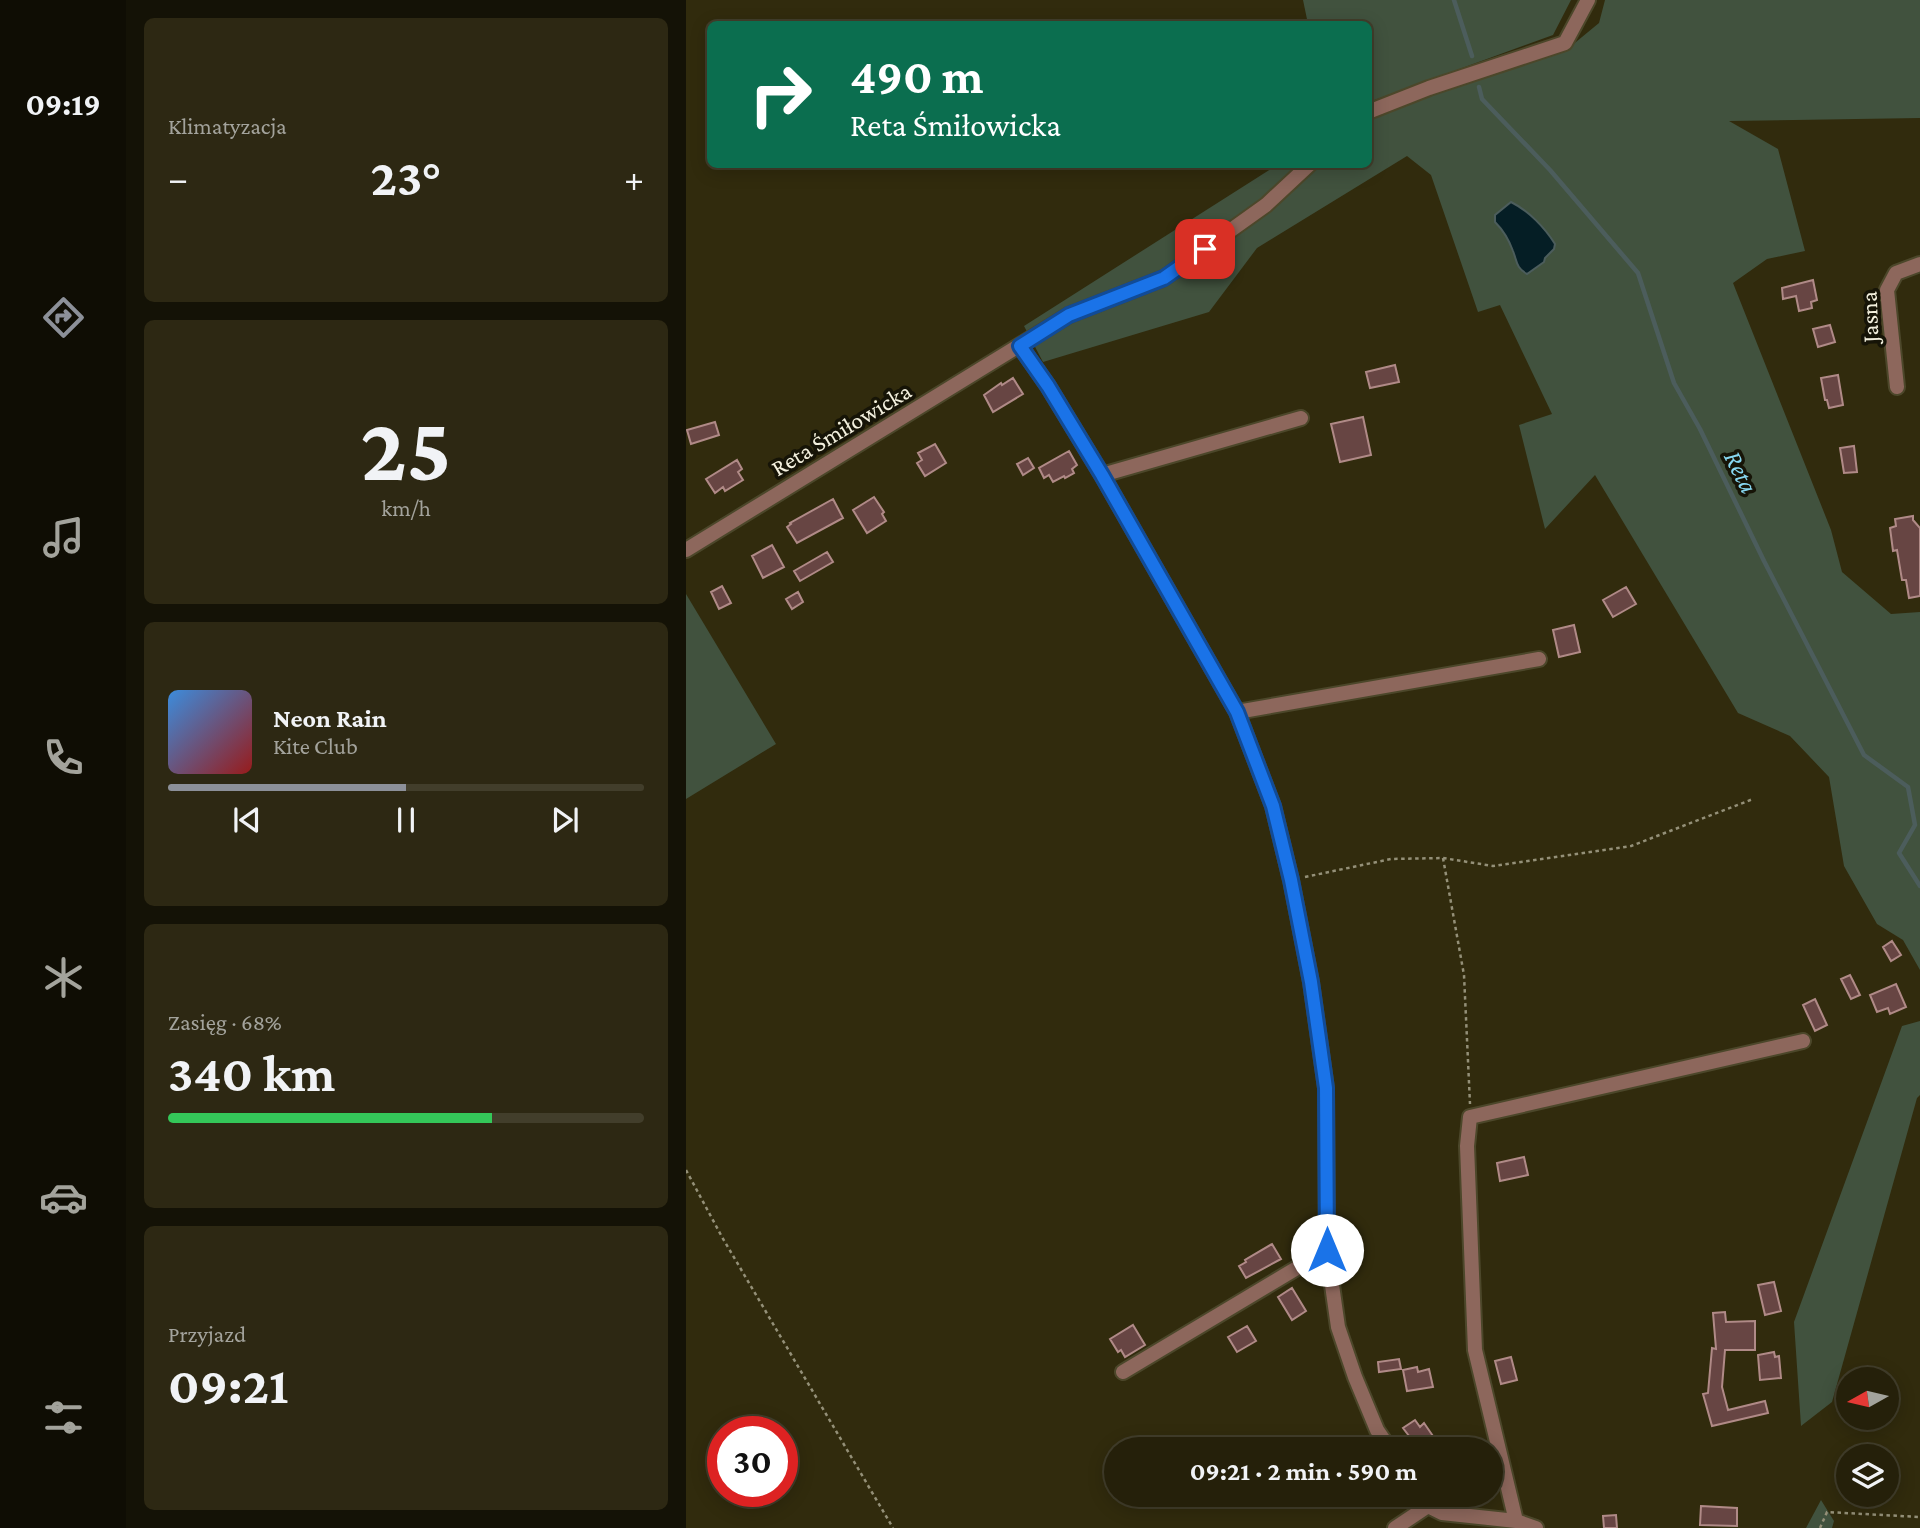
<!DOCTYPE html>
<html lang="pl">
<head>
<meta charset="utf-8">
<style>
  :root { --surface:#25200a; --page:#2d2813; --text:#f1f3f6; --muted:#a3a39c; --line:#423e2b; --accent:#8c9099 }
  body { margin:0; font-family:"Crimson Pro",serif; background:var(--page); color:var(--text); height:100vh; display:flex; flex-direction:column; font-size:26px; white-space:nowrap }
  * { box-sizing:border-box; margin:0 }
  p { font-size:23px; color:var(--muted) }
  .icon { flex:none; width:38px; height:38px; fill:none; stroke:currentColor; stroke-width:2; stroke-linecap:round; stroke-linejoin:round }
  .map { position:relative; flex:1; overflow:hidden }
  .panel { display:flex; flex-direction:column; gap:18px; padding:18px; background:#141206; width:560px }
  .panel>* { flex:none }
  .top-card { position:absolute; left:21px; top:21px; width:665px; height:147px; border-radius:10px; box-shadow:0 4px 18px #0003,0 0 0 2px var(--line); background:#0b6e4f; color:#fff; overflow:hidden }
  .needle { width:46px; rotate:262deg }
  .controls { position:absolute; left:1150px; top:1367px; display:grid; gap:14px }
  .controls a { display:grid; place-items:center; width:63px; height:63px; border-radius:50%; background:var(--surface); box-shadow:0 4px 18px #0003,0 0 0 2px var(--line); font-size:35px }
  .speed { position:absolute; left:21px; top:1416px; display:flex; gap:14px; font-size:35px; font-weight:700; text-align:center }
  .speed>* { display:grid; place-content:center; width:91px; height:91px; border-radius:50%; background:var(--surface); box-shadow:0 4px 18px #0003,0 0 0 2px var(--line); line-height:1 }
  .speed .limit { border:10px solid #d22; background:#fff; color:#111 }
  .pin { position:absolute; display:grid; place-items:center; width:60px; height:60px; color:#fff; margin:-30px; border-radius:14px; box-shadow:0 4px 10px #0006 }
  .me { position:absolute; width:77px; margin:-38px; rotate:0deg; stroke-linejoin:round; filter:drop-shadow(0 0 5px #0008) }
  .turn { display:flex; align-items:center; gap:24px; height:147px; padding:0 28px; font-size:32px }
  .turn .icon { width:91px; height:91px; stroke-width:2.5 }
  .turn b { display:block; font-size:49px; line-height:60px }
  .big { font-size:52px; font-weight:700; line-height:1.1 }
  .panel .card { flex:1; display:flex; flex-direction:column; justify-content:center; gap:10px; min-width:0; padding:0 24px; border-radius:10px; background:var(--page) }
  .panel .dial { align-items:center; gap:0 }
  .dial b { font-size:91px; line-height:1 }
  .song { display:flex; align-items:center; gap:21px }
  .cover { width:84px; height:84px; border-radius:10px; background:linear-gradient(135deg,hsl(210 70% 55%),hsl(0 70% 35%)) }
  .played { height:7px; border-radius:4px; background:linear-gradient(90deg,var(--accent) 50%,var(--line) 50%) }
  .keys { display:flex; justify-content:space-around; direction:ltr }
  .heat { display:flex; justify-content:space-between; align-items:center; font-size:38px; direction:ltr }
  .charge { height:10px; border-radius:5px; background:linear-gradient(90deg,#34c759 68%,var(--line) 0) }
  .trip { position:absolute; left:418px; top:1437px; width:399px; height:70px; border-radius:35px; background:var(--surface); box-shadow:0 4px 18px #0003,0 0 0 2px var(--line); font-weight:700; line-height:70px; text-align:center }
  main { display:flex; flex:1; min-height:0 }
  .dock { display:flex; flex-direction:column; width:126px; justify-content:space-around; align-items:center; background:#0f0d04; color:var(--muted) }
  .dock .icon { width:49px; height:49px }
  .dock .active { color:var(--accent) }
  .dock b { font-size:32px; color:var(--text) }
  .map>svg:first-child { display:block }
</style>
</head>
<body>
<main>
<nav class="dock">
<b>09:19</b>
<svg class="icon active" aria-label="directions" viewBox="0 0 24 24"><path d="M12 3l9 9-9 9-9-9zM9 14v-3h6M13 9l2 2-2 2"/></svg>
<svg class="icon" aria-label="music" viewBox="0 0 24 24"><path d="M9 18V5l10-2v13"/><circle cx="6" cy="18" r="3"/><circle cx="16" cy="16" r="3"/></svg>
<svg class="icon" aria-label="phone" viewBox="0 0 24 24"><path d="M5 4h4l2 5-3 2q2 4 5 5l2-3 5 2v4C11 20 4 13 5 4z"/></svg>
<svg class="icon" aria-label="climate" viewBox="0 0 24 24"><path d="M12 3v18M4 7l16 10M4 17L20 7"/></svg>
<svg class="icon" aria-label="car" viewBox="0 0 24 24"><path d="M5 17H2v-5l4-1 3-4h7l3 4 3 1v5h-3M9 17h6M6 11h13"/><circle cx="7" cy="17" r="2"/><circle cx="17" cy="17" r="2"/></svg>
<svg class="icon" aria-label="filters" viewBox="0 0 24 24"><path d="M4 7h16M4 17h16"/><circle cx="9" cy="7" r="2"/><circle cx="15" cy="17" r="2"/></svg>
</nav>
<section class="panel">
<div class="card"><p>Klimatyzacja</p>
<div class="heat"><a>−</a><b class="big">23°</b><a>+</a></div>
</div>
<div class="card dial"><b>25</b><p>km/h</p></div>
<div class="card">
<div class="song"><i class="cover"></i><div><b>Neon Rain</b><p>Kite Club</p></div></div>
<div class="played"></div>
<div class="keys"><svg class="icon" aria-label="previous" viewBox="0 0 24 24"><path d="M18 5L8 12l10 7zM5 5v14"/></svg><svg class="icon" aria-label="pause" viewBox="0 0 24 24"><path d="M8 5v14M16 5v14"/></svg><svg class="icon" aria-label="next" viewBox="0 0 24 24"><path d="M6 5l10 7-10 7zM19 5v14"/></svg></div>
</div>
<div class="card"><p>Zasięg · 68%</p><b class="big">340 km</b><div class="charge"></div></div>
<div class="card"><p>Przyjazd</p><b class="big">09:21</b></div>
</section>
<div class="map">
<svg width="1234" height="1528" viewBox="0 0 1234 1528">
  <rect width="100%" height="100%" fill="#312b0d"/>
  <path fill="#41523e" d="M617 0H885L867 35 683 102 682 24H622Z
    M919 0H1234V118L1043 121 1092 149 1119 251 1081 259 1047 283 1145 530 1156 572 1205 614 1234 612V970L1217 940 1191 924 1158 866 1143 777 1104 736 1052 713 909 475 859 529 833 425 866 414 814 305 792 312 745 175 721 156 571 248 523 312 357 362 338 326 591 165 682 164 683 119 802 74 879 51 913 23Z
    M0 594 90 744 0 799Z
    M1234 1021V1095L1231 1098 1146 1402 1115 1426 1108 1322 1216 1026Z
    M1135 1500 1148 1521 1146 1528H1120Z"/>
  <path fill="#051e25" stroke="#4c5d5c" stroke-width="2" d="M825 202C843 211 859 228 869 244L868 249 859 258 858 262 841 274C830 268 831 261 827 251 823 240 817 230 809 222V215Z"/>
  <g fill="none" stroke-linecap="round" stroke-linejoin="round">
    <path stroke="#4c5d5c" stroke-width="4.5" d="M768 0 786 56
      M793 87 796 99 864 170 952 273 988 383 1014 429 1078 561 1178 755 1222 787 1229 825 1213 853 1234 886"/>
  </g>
  <path fill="#674543" stroke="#b08a87" stroke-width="2" d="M1127 280 1131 300 1125 302 1126 308 1113 311 1110 296 1097 299 1096 288Z
    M1144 325 1149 342 1132 347 1127 329Z
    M709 365 713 382 684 388 680 372Z
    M1152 375 1157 405 1143 408 1141 400H1139L1135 378Z
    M327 378 337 394 307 412 298 395 315 383 316 385Z
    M677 417 685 455 654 462 645 424Z
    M29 422 33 435 5 444 1 430Z
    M249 444 260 463 239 476 231 463 236 460 232 453Z
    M1168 446 1171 472 1158 473 1154 448Z
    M383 451 391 465 386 469 388 473 379 478 378 476 367 482 363 475 358 478 353 468Z
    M342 458 348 468 337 475 331 464Z
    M51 460 56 469 52 472 57 480 39 491 37 487 29 493 20 479Z
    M188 497 198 512 196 514 200 521 181 533 167 510Z
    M147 499 157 518 111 543 101 527 105 524 104 523Z
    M1227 516V520L1234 528V596L1223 598 1220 580H1216L1211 550 1207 551 1204 528 1210 526 1209 519Z
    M86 545 98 567 77 578 66 556Z
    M141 552 147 562 114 581 108 571Z
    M36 586 45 603 33 609 25 592Z
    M940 587 950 604 927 617 917 600Z
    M112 592 117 602 106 609 100 599Z
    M888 625 894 652 873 657 867 630Z
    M1206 941 1215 955 1205 961 1197 947Z
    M1164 975 1174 995 1165 999 1155 979Z
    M1210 984 1220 1007 1204 1014 1202 1008 1191 1012 1184 995Z
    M1129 999 1141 1025 1129 1031 1117 1005Z
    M838 1157 842 1175 814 1181 811 1163Z
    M586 1244 595 1259 560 1278 553 1266 560 1262 559 1260Z
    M1088 1282 1095 1311 1079 1315 1072 1285Z
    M606 1288 620 1311 606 1320 592 1297Z
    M1039 1312 1040 1322 1069 1321V1350H1039L1036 1387 1042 1410 1079 1401 1082 1413 1026 1426 1017 1394 1022 1393 1026 1348 1030 1349 1027 1313Z
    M447 1325 459 1345 439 1357 435 1350 432 1352 424 1339Z
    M561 1326 570 1341 551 1352 542 1337Z
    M1088 1352 1089 1357 1093 1356 1095 1378 1074 1380 1072 1355Z
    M825 1357 831 1380 815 1384 809 1361Z
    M713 1359 715 1369 693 1372 692 1362Z
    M731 1367 732 1372 743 1369 747 1387 721 1391 717 1370Z
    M729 1420 734 1427 738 1423 749 1439 736 1449H733L717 1428Z
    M1015 1506 1051 1508V1526L1014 1525Z
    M930 1515 931 1528H918L917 1516Z"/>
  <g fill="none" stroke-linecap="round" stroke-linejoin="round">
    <g stroke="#4c472a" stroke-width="18">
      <path id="minor" d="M682 112 743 88 879 43 902 0
        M334 346 362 386 416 475 551 712 587 806 605 880 625 982 640 1088 641 1250 652 1327 669 1377 691 1430 704 1449
        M1211 387 1201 290 1210 273 1234 264
        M416 475 615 418
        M0 550 383 315 478 278 580 205 624 164
        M551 712 853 659
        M437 1372 641 1250
        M734 1494 742 1506 756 1513 830 1521 850 1528
        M830 1521 789 1350 781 1146 784 1117 1117 1041
        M709 1528 742 1506"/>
    </g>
    <path stroke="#949078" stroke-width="2.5" stroke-dasharray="3.5 3.5" stroke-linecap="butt" d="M757 858 778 975 784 1104
      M619 877 705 859 757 858 807 866 945 846 1067 799
      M0 1170 36 1237 207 1528
      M1134 1528 1141 1512 1234 1517"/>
    <use href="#minor" stroke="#8d675c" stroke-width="14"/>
  </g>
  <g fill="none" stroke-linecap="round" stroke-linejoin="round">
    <g stroke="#114b97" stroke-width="18">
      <path id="route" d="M519 249 478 278 383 315 334 346 362 386 416 475 551 712 587 806 605 880 625 982 640 1088 641 1250"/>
    </g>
    <use href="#route" stroke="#1a73e8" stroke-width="12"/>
  </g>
  <g text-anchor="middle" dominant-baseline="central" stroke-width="7" stroke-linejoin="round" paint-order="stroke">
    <g font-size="24" fill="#f3f0de" stroke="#161407">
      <text transform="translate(1183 317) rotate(-92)">Jasna</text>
      <text transform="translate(155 429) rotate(-31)">Reta Śmiłowicka</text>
    </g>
    <g font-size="26" font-style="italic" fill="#87d7f0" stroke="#161407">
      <text transform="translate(1055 472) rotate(63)">Reta</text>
    </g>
  </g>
</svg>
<div class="controls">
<a><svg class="needle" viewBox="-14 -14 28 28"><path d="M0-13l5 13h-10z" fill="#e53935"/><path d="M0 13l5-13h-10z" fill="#a3a39c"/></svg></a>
<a><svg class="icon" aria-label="layers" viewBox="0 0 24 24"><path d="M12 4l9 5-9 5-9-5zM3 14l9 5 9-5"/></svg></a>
</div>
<div class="speed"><div class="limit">30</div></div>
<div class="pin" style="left:519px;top:249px;background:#d93025"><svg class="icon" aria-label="arrive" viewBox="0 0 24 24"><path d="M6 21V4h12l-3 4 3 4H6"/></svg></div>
<svg class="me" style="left:641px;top:1250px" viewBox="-20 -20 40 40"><circle r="19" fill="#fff"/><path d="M0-13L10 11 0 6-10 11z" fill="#1a73e8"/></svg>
<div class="trip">09:21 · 2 min · 590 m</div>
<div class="top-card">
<div class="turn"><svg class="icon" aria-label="right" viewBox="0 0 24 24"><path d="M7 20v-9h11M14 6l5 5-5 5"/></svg><div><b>490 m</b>Reta Śmiłowicka</div></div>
</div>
</div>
</main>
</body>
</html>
